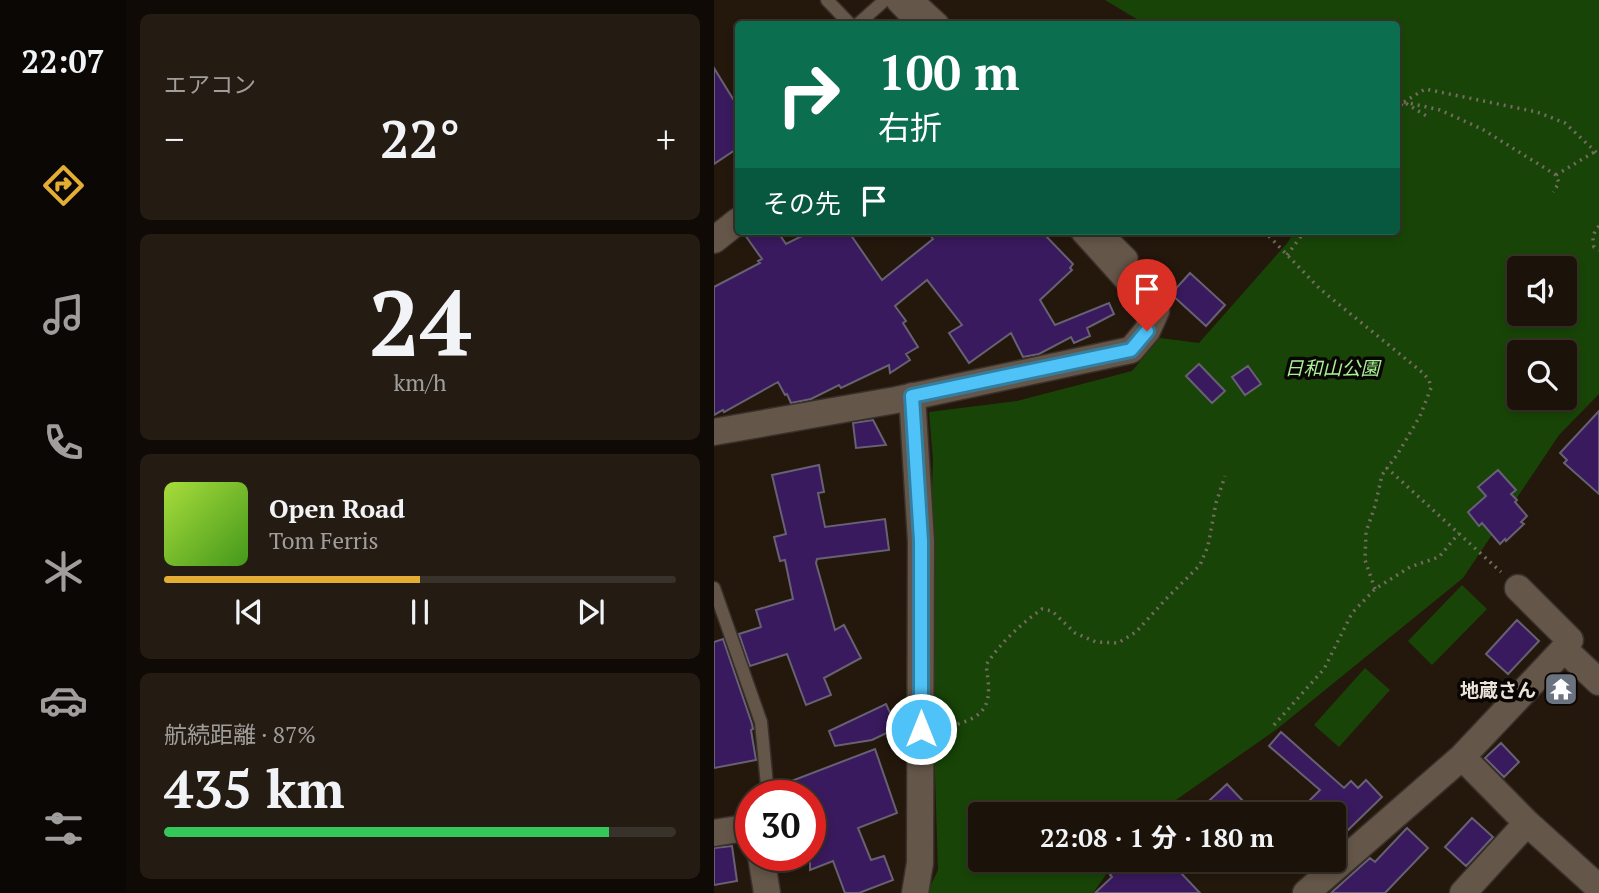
<!DOCTYPE html>
<html lang="ja">
<head>
<meta charset="utf-8">
<style>
  :root { --surface:#1b1209; --page:#241b12; --text:#f1f3f6; --muted:#a09e9c; --line:#39322a; --accent:#e4ae35 }
  body { margin:0; font-family:"PT Serif","Noto Sans JP",serif; background:var(--page); color:var(--text); height:100vh; display:flex; flex-direction:column; font-size:26px; white-space:nowrap }
  * { box-sizing:border-box; margin:0 }
  p { font-size:23px; color:var(--muted) }
  .icon { flex:none; width:38px; height:38px; fill:none; stroke:currentColor; stroke-width:2; stroke-linecap:round; stroke-linejoin:round }
  .map { position:relative; flex:1; overflow:hidden }
  .panel { display:flex; flex-direction:column; gap:14px; padding:14px; background:#0f0a05; width:588px }
  .panel>* { flex:none }
  .hud { position:absolute; left:21px; top:21px; width:665px; height:214px; border-radius:7px; box-shadow:0 4px 10px #0003,0 0 0 2px var(--line); background:#0b6e4f; color:#fff; overflow:hidden }
  .controls { position:absolute; left:793px; top:256px; display:grid; gap:14px }
  .controls a { display:grid; place-items:center; width:70px; height:70px; border-radius:7px; background:var(--surface); box-shadow:0 4px 10px #0003,0 0 0 2px var(--line); font-size:35px }
  .speed { position:absolute; left:21px; top:780px; display:flex; gap:14px; font-size:35px; font-weight:700; text-align:center }
  .speed>* { display:grid; place-content:center; width:91px; height:91px; border-radius:50%; background:var(--surface); box-shadow:0 4px 10px #0003,0 0 0 2px var(--line); line-height:1 }
  .speed .limit { border:10px solid #d22; background:#fff; color:#111 }
  .pin { position:absolute; display:grid; place-items:center; width:60px; height:60px; color:#fff; margin:-72px -30px; border-radius:50% 50% 50% 0; rotate:-45deg; box-shadow:0 0 7px #0007 }
  .pin .icon { rotate:45deg }
  .me { position:absolute; width:77px; margin:-38px; rotate:0deg; stroke-linejoin:round; filter:drop-shadow(0 0 5px #0008) }
  .turn { display:flex; align-items:center; gap:24px; height:147px; padding:0 28px; font-size:32px }
  .turn .icon { width:91px; height:91px; stroke-width:2.5 }
  .turn b { display:block; font-size:49px; line-height:60px }
  .then { display:flex; align-items:center; height:66px; padding:0 28px; background:#0003; gap:14px; font-size:26px }
  .big { font-size:52px; font-weight:700; line-height:1.1 }
  .panel .tile { flex:1; display:flex; flex-direction:column; justify-content:center; gap:10px; min-width:0; padding:0 24px; border-radius:10px; background:var(--page) }
  .panel .dial { align-items:center; gap:0 }
  .dial b { font-size:91px; line-height:1 }
  .song { display:flex; align-items:center; gap:21px }
  .cover { width:84px; height:84px; border-radius:10px; background:linear-gradient(135deg,hsl(80 70% 55%),hsl(100 70% 35%)) }
  .played { height:7px; border-radius:4px; background:linear-gradient(90deg,var(--accent) 50%,var(--line) 50%) }
  .keys { display:flex; justify-content:space-around; direction:ltr }
  .heat { display:flex; justify-content:space-between; align-items:center; font-size:38px; direction:ltr }
  .charge { height:10px; border-radius:5px; background:linear-gradient(90deg,#34c759 87%,var(--line) 0) }
  .trip { position:absolute; left:254px; top:802px; width:378px; height:70px; border-radius:7px; background:var(--surface); box-shadow:0 4px 10px #0003,0 0 0 2px var(--line); font-weight:700; line-height:70px; text-align:center }
  main { display:flex; flex:1; min-height:0 }
  .dock { display:flex; flex-direction:column; width:126px; justify-content:space-around; align-items:center; background:#0b0704; color:var(--muted) }
  .dock .icon { width:49px; height:49px }
  .dock .selected { color:var(--accent) }
  .dock b { font-size:32px; color:var(--text) }
  .map>svg:first-child { display:block }
</style>
</head>
<body>
<main>
<nav class="dock">
<b>22:07</b>
<svg class="icon selected" aria-label="directions" viewBox="0 0 24 24"><path d="M12 3l9 9-9 9-9-9zM9 14v-3h6M13 9l2 2-2 2"/></svg>
<svg class="icon" aria-label="music" viewBox="0 0 24 24"><path d="M9 18V5l10-2v13"/><circle cx="6" cy="18" r="3"/><circle cx="16" cy="16" r="3"/></svg>
<svg class="icon" aria-label="phone" viewBox="0 0 24 24"><path d="M5 4h4l2 5-3 2q2 4 5 5l2-3 5 2v4C11 20 4 13 5 4z"/></svg>
<svg class="icon" aria-label="climate" viewBox="0 0 24 24"><path d="M12 3v18M4 7l16 10M4 17L20 7"/></svg>
<svg class="icon" aria-label="car" viewBox="0 0 24 24"><path d="M5 17H2v-5l4-1 3-4h7l3 4 3 1v5h-3M9 17h6M6 11h13"/><circle cx="7" cy="17" r="2"/><circle cx="17" cy="17" r="2"/></svg>
<svg class="icon" aria-label="filters" viewBox="0 0 24 24"><path d="M4 7h16M4 17h16"/><circle cx="9" cy="7" r="2"/><circle cx="15" cy="17" r="2"/></svg>
</nav>
<section class="panel">
<div class="tile"><p>エアコン</p>
<div class="heat"><a>−</a><b class="big">22°</b><a>+</a></div>
</div>
<div class="tile dial"><b>24</b><p>km/h</p></div>
<div class="tile">
<div class="song"><i class="cover"></i><div><b>Open Road</b><p>Tom Ferris</p></div></div>
<div class="played"></div>
<div class="keys"><svg class="icon" aria-label="previous" viewBox="0 0 24 24"><path d="M18 5L8 12l10 7zM5 5v14"/></svg><svg class="icon" aria-label="pause" viewBox="0 0 24 24"><path d="M8 5v14M16 5v14"/></svg><svg class="icon" aria-label="next" viewBox="0 0 24 24"><path d="M6 5l10 7-10 7zM19 5v14"/></svg></div>
</div>
<div class="tile"><p>航続距離 · 87%</p><b class="big">435 km</b><div class="charge"></div></div>
</section>
<div class="map">
<svg width="885" height="893" viewBox="0 0 885 893">
  <rect width="100%" height="100%" fill="#24180c"/>
  <path fill="#184507" fill-rule="evenodd" d="M391 0H885V394L845 435 749 578 563 729 442 814H266V859H403L379 893H213L224 870 215 583 219 459 215 412 303 401 418 371 446 338 485 343 574 242 581 231H682V24H436L426 21ZM805 268H850V313H805ZM805 352H850V397H805Z
    M748 585 773 609 718 665 694 641Z
    M651 668 676 690 625 747 600 725Z"/>
  <path fill="#391a5e" stroke="#676173" stroke-width="2" d="M0 68 24 107V148L0 164Z
    M36 231H63L72 244 98 231H134L168 280 219 239 213 231H327L359 264 356 268 358 270 326 300 341 325 395 303 400 314 373 328 376 336 360 343 357 337 325 354 309 357 297 333 255 363 235 333 248 325 213 280 181 306 192 321 189 323 204 347 192 354 196 360 176 373 175 365 127 388 125 385 97 399 77 403 73 394 71 395 64 382 10 412 9 410 0 415V287L46 263 44 261 48 259 31 235Z
    M476 273 511 305 492 326 457 294Z
    M485 364 511 391 498 403 472 376Z
    M534 366 547 384 531 395 518 377Z
    M885 411V494L850 463 853 460 846 453Z
    M159 420 172 445 142 448 139 423Z
    M105 465 110 492 104 493 111 527 171 519 175 550 103 559 102 563 121 630 130 625 147 658 110 678 117 695 92 705 73 654 36 666 25 634 47 627 42 610 79 599 71 560 66 561 60 537 72 534 58 475Z
    M784 470 802 490 797 494 803 500 801 502 813 516 807 522 810 524 792 541 791 539 786 544 768 523 765 526 754 512 772 496 764 487Z
    M803 620 825 641 794 674 772 654Z
    M9 639 38 724 39 729 37 730 42 760 0 768V642Z
    M172 704 183 728 158 740 121 746 115 731Z
    M567 732 630 788 637 781 644 788 652 780 668 797 633 831 630 828 628 829 620 820V814H582L606 790 555 746Z
    M787 743 805 762 790 777 771 758Z
    M161 749 183 813 144 828 157 860 170 856 179 880 145 893H131L119 861 96 870V796H63L62 787Z
    M513 784 529 801 515 814H481Z
    M758 818 779 837 752 866 731 847Z
    M693 828 714 848 671 893H617L656 858 661 862Z
    M18 846 23 881 0 885V848Z
    M413 859H480L466 872 486 893H381L398 877 396 875Z"/>
  <g fill="none" stroke-linecap="round" stroke-linejoin="round">
    <g stroke="#39302c" stroke-width="15">
      <path id="service" d="M113 0 136 24
        M144 24 171 0
        M0 588 47 722 54 796"/>
    </g>
    <g stroke="#39302c" stroke-width="22">
      <path id="pedestrian" d="M200 0 225 23
        M387 231 414 258"/>
    </g>
    <g stroke="#39302c" stroke-width="29">
      <path id="minor" d="M185 0 208 24
        M0 240 24 221
        M198 396 207 541 206 863 201 893
        M0 432 182 400 417 350 433 331 442 311 370 231
        M804 588 856 640 850 649
        M748 757 813 823 885 888
        M0 833 37 827
        M47 856 53 893
        M592 893 748 757 850 649 885 682
        M749 893 813 823"/>
    </g>
    <path stroke="#766b61" stroke-width="3.5" stroke-dasharray="2 5" stroke-linecap="butt" d="M690 102 711 89 823 112 851 123 885 155
      M690 102 726 110 768 129 842 175 845 183 839 192
      M682 110 690 102 714 117
      M842 175 882 151
      M885 226C879 233 878 238 880 247L885 250
      M550 231 606 289 709 373 715 380 717 388 706 416 683 455 673 468 787 572
      M573 255 591 231
      M661 589 651 560 652 532 661 506 668 475 673 468
      M560 725 610 669 638 613 661 589 696 567 725 557 745 533
      M237 726C276 716 278 702 272 665 286 643 307 624 328 609L338 611 361 633 382 642 404 643 422 632 452 599 486 565 494 546 502 503 511 476"/>
    <use href="#service" stroke="#645648" stroke-width="12"/>
    <use href="#pedestrian" stroke="#645648" stroke-width="19"/>
    <use href="#minor" stroke="#645648" stroke-width="26"/>
  </g>
  <g fill="none" stroke-linecap="round" stroke-linejoin="round">
    <g stroke="#337fa1" stroke-width="18">
      <path id="route" d="M207 729V541L198 396 417 350 433 331"/>
    </g>
    <use href="#route" stroke="#4fc3f7" stroke-width="12"/>
  </g>
  <defs>
    <g id="temple-square" transform="scale(1.75)"><rect x="-9" y="-9" width="18" height="18" rx="4" fill="#6b7280" stroke="#090502"/><path d="M0-6L5-2H3V0L6.5 2.5H4V6H1.5V3h-3V6H-4V2.5H-6.5L-3 0V-2H-5Z" fill="#fff"/></g>
  </defs>
  <g fill-rule="evenodd">
    <use href="#temple-square" x="847" y="689"/>
  </g>
  <g text-anchor="middle" dominant-baseline="central" stroke-width="7" stroke-linejoin="round" paint-order="stroke">
    <g font-size="19" font-style="italic" fill="#a7f293" stroke="#090502">
      <text x="618" y="367">日和山公園</text>
    </g>
    <g font-size="19" font-weight="bold" fill="#ebe2da" stroke="#090502" text-anchor="end">
      <text x="822" y="689">地蔵さん</text>
    </g>
  </g>
</svg>
<div class="controls">
<a><svg class="icon" aria-label="sound" viewBox="0 0 24 24"><path d="M4 9h4l5-4v14l-5-4H4zM17 9q2 3 0 6"/></svg></a>
<a><svg class="icon" aria-label="search" viewBox="0 0 24 24"><circle cx="10" cy="10" r="6"/><path d="M15 15l6 6"/></svg></a>
</div>
<div class="speed"><div class="limit">30</div></div>
<div class="pin" style="left:433px;top:331px;background:#d93025"><svg class="icon" aria-label="arrive" viewBox="0 0 24 24"><path d="M6 21V4h12l-3 4 3 4H6"/></svg></div>
<svg class="me" style="left:207px;top:729px" viewBox="-20 -20 40 40"><circle r="17" fill="#4fc3f7" stroke="#fff" stroke-width="3"/><path d="M0-11L8 9 0 5-8 9z" fill="#fff"/></svg>
<div class="trip">22:08 · 1 分 · 180 m</div>
<div class="hud">
<div class="turn"><svg class="icon" aria-label="right" viewBox="0 0 24 24"><path d="M7 20v-9h11M14 6l5 5-5 5"/></svg><div><b>100 m</b>右折</div></div>
<div class="then">その先<svg class="icon" aria-label="arrive" viewBox="0 0 24 24"><path d="M6 21V4h12l-3 4 3 4H6"/></svg></div>
</div>
</div>
</main>
</body>
</html>
